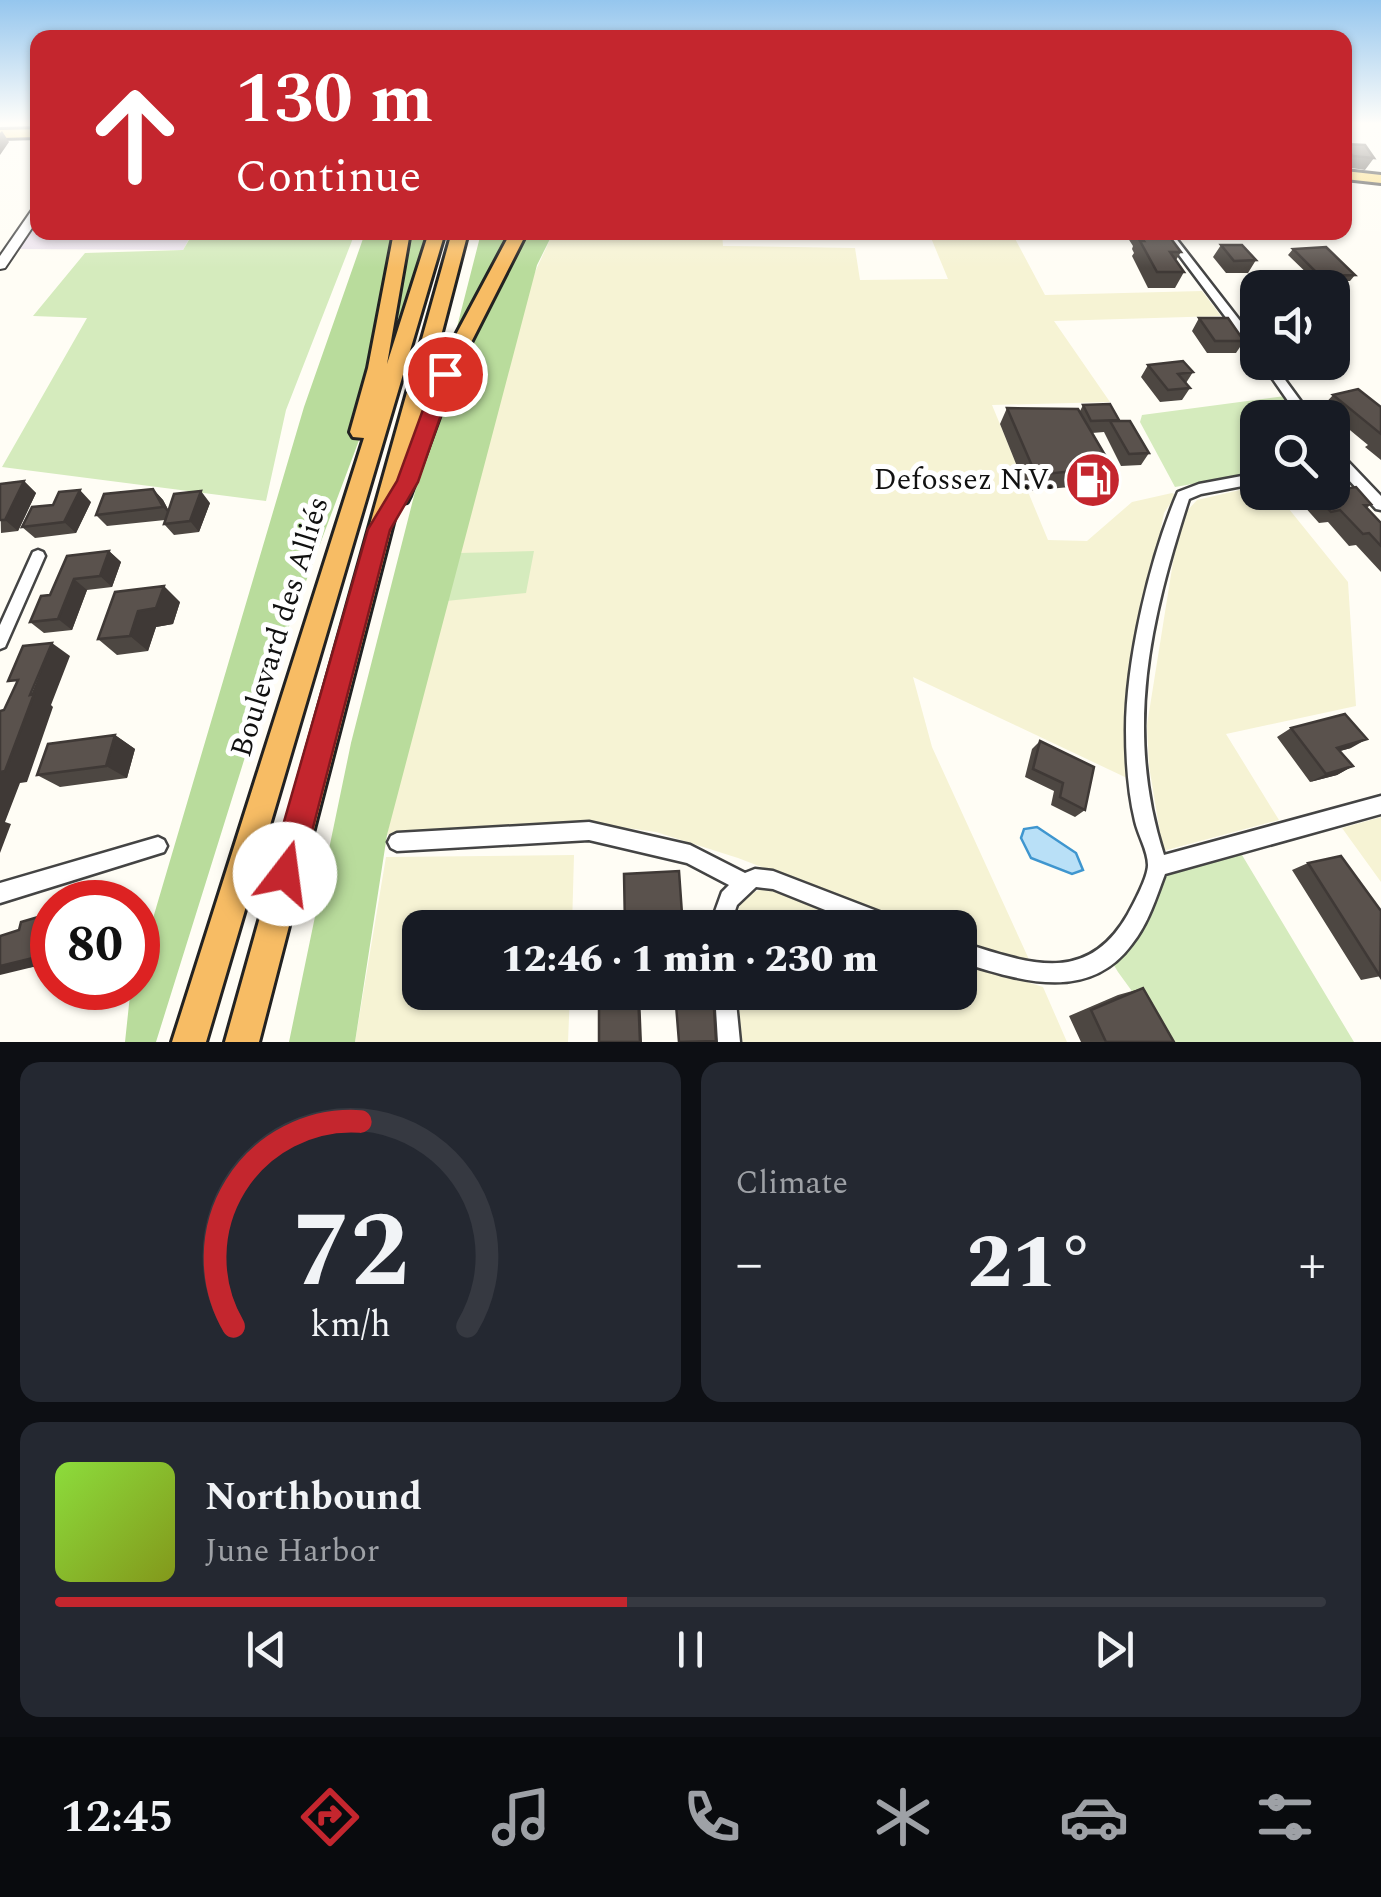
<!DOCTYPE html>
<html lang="en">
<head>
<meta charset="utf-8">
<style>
  :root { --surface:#171b24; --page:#242831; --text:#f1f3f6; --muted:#9ea1a6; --line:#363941; --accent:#c4262e }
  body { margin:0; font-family:Spectral,serif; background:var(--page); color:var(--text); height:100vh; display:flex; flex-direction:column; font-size:38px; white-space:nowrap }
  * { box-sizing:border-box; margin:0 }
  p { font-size:32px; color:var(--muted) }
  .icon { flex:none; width:55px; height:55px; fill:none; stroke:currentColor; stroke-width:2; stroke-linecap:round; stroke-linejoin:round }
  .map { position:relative; height:1042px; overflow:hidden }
  .drawer { display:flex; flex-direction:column; gap:20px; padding:20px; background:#0d0f14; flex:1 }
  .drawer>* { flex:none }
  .hud { position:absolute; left:30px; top:30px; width:1322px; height:210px; border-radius:20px; box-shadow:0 2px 8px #0004; background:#c4262e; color:#fff; overflow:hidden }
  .controls { position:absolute; left:1240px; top:270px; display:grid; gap:20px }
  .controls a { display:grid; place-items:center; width:110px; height:110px; border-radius:20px; background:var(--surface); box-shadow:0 2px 8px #0004; font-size:50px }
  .speed { position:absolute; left:30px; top:880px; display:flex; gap:20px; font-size:50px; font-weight:700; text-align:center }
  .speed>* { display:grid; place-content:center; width:130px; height:130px; border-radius:50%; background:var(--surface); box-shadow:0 2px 8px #0004; line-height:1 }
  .speed .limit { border:15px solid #d22; background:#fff; color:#111 }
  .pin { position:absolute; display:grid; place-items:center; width:85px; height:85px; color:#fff; margin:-42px; border:5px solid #fff; border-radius:50%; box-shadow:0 2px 10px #0007 }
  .me { position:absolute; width:110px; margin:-55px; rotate:15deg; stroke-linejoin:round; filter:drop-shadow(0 0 8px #0008) }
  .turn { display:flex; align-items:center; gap:35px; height:210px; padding:0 40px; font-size:45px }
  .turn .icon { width:130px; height:130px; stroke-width:2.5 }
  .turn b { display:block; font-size:70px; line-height:85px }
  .big { font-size:75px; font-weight:800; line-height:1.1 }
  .drawer .card { flex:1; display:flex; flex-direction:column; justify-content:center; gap:15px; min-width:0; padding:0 35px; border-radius:20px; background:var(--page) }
  .drawer .dial { align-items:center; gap:0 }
  .dial svg { height:260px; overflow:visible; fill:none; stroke:var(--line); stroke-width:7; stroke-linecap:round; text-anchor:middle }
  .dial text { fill:var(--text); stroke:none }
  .song { display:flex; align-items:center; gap:30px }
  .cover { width:120px; height:120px; border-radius:15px; background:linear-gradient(135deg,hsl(90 70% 55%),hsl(70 70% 35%)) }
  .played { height:10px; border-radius:5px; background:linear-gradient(90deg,var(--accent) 45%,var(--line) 45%) }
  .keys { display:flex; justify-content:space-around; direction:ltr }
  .heat { display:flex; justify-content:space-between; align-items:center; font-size:55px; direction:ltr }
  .drawer .tiles { flex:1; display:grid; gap:20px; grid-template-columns:1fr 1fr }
  .card:last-child { grid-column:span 2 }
  .trip { position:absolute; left:402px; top:910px; width:575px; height:100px; border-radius:20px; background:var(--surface); box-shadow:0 2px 8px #0004; font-weight:800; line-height:100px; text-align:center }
  .menu { display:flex; height:160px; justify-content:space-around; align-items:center; background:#090b0e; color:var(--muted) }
  .menu .icon { width:70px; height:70px }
  .menu .active { color:var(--accent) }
  .menu b { font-size:45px; color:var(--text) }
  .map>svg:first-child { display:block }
</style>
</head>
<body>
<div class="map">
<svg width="1381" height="1042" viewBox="0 0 1381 1042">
  <rect width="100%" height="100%" fill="#fffdf5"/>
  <path fill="#eee6ef" d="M37 220 38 232 192 233 183 250 11 249Z"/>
  <path fill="#f6f3d4" d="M553 233H722L723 246 855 248 860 280 948 279 929 233H1012L1045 295 1202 291 1221 316 1054 321 1110 402 992 405 1048 540 1087 541 1132 502 1172 493 1176 495 1164 513 1129 687 1124 732 1127 778 913 677 932 747 1032 966 960 943V928L919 927 738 858 656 832 583 822 387 835 441 583 442 474Z
    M1257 486 1258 492 1276 493 1348 582 1356 706 1226 734 1279 820 1163 851 1149 766 1147 725 1177 537 1186 512 1197 500Z
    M1381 817V882L1342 828Z
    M574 855 572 927 420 928V992L570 993 568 1042H355L386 857Z
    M766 887 785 891 877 927 732 928 743 897Z
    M960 961 1043 987 1067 1042H741L737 993 960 992Z"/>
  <path fill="#d5ebbd" d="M193 233H355L286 410 266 501 2 467 87 318 33 316 85 253 183 250Z
    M1285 396 1299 417 1258 418 1257 473 1175 487 1140 422 1142 415Z
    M534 551 526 593 446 601 459 553Z
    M1239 850 1354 1042H1169L1118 972 1112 962C1151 939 1143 890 1170 871 1187 859 1219 856 1239 850Z"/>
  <path fill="#b9dc9c" d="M365 233H437L270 677 156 1042H125L130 995 132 988H138V969L304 407Z
    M481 233H553L537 265 387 835 355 1042H289L351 743Z"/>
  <path fill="#b9e0f7" stroke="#3f96cf" stroke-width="2.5" d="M1037 827 1076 853 1083 870 1072 874 1031 858 1021 838 1024 829Z"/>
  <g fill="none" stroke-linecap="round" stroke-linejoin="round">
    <g stroke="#444" stroke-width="5">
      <path id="minor" d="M1162 232H1171L1258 344V356L1254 355Z
        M1261 362H1272L1313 418H1300Z
        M1332 448 1337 450 1381 496V510L1376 509 1332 462Z
        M1258 473V483L1201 494 1189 499C1150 620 1124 730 1164 855L1381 796V814L1165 874C1156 898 1148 924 1132 944 1088 1004 1019 980 960 962V942C1026 962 1086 988 1128 914 1134 903 1148 877 1148 865 1148 851 1138 835 1135 821 1128 792 1126 760 1126 730 1126 660 1150 557 1178 492L1199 484Z
        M38 550 43 552 45 556 5 647 0 649V625L33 552Z
        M589 822 690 845 745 873 755 869 773 871 903 921 906 928H870L773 889 756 887 737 905 729 928H709L722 892 729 885 687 863 589 840 397 851 391 848 388 842 391 836 397 833Z
        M158 837 164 840 167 846 164 852 0 903V883Z
        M715 992H735L740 1042H718Z"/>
    </g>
    <g stroke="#444" stroke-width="4">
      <path id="tertiary" d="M34 207H38V219L5 268 0 269V256Z"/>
    </g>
    <g stroke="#222" stroke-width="6">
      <path id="primary" d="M38 129V137L0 138V130Z
        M1345 171 1381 175V183L1345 179Z"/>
    </g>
    <g stroke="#222" stroke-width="6">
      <path id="trunk" d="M394 232H410L387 364 429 232H445L206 1042H172L364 438 353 437 350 432 368 368Z
        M452 232H468L423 405 435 374 511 232H527L455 374 410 496 407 502 398 504 259 1042H225Z"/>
    </g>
    <use href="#minor" fill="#fff" fill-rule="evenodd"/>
    <use href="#tertiary" fill="#fff" fill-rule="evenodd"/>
    <use href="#primary" fill="#f9d66b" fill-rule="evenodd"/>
    <use href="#trunk" fill="#f7bc64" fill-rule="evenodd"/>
  </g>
  <path fill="#4d4742" d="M1345 144 1374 158 1365 170 1345 167Z
    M1124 232H1166L1181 252 1176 260 1184 272 1175 288H1148L1132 256 1134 253 1132 249 1133 246Z
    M1221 245 1256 260 1248 273H1226L1213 257Z
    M1293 249 1355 275 1350 281 1316 282 1288 255Z
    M1199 318 1244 341 1236 353H1207L1192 331Z
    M1292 362H1328L1322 369 1304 370 1298 363Z
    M1148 365 1193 372 1186 383 1190 388 1182 400 1160 402 1141 377Z
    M1333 395 1381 407V460L1365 447 1368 445 1322 407Z
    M1083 405 1118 421 1149 453 1141 465 1121 466 1104 432 1092 433 1112 467 1102 484 1027 491 1000 424 1007 408 1080 411Z
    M24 481 36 493 18 531 1 533 0 484Z
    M153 489 163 500 169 511 210 503 199 532 174 535 164 524 165 520 107 526 96 515Z
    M1314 494 1371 504 1367 508 1381 523V572L1356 545 1349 546 1328 522 1319 523 1303 505Z
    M91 502 76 533 35 538 22 527Z
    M109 551 121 562 112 587 87 590 72 630 44 633 30 622 50 595Z
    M180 602 173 624 156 627 148 651 117 655 98 639Z
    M1291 728 1351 748 1340 751 1353 766 1337 775 1310 782 1277 737Z
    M115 735 135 749 127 778 60 787 37 775Z
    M1040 741 1085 810 1075 817 1051 805 1054 791 1025 777 1032 749Z
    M1308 863 1381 976 1361 980 1292 870Z
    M624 874 683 928 625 927Z
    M1143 988 1174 1042H1081L1069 1016 1118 995Z"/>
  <path fill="#3f3936" d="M2 131 9 142 0 155V133Z
    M24 481 36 493 18 531 5 520Z
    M153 489 163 500 173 519 163 507Z
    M80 490 91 502 76 533 64 522Z
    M201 491 210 503 199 532 190 521Z
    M109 551 121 562 112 587 100 576Z
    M74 579 87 590 72 630 58 619Z
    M164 586 180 602 173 624 156 627 148 651 130 636 138 611Z
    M52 643 70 656 51 705 53 707 27 782 20 783 5 822 11 824 0 853V772Z
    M115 735 135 749 127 778 106 766Z
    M1367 739 1351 748 1322 756 1337 748Z
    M1353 766 1337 775 1310 782 1326 774Z
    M33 958 52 962V970L33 967 0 975V966Z
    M638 992H640L642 1042H640Z"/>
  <path fill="#5a524d" stroke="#3f3936" stroke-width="2.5" d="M1345 144 1365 145 1374 158 1353 156 1345 147Z
    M1142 232H1166L1181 252H1170L1184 272H1157L1140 241H1144L1139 234H1143Z
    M1221 245H1242L1256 260 1234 261Z
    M1326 247 1355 275 1320 276 1293 249Z
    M1199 318H1228L1244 341H1215Z
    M1183 361 1193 372 1178 374 1190 388 1168 390 1148 365Z
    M1358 389 1381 407V434L1333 395Z
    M1110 404 1119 420 1091 421 1083 405Z
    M1007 408 1078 409 1112 467 1036 475Z
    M1110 421H1130L1149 453 1129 454Z
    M24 481 5 520H0V484Z
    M1356 487 1371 504 1364 505 1381 523V546L1369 533 1363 534 1340 510 1331 512 1314 494 1332 492V491Z
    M153 489 163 507 96 515 104 494Z
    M80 490 64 522 22 527 32 507 53 505 59 492Z
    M201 491 190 521 164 524 174 494Z
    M109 551 100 576 74 579 58 619 30 622 41 596 50 595 67 556Z
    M164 586 156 608 138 611 130 636 98 639 115 592Z
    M52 643 30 695 34 694 5 771 0 772V711L4 710 18 680 8 681 23 646Z
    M1345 714 1367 739 1337 748 1353 766 1326 774 1291 728Z
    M115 735 106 766 37 775 48 744Z
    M1040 741 1094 767 1085 810 1060 797 1063 783 1033 769Z
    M1341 856 1381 911 1380 976 1308 863Z
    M679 871 683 928H669V924L625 927 624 874Z
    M52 913V962L31 966 33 958 0 966V936L19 930 21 922Z
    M1143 988 1174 1042H1106L1091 1010Z
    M599 992H638L640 1042H599Z
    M675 992H713L716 1041 679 1042Z"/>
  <linearGradient id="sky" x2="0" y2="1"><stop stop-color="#95c6ee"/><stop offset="0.46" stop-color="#fffefa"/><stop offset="1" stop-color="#fffefa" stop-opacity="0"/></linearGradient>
  <rect width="1381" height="268" fill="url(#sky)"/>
  <path fill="#c4262e" stroke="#7f191e" stroke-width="2.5" d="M445 368 455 374 418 482 390 530 301 874 296 885 285 889 274 885 269 874 368 529 397 481 436 374Z"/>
  <defs>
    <g id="fuel-disc" transform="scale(2.875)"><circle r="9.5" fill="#c4262e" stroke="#fff"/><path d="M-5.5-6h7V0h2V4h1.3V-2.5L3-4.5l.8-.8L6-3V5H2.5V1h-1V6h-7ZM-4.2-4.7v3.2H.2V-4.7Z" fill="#fff"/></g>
  </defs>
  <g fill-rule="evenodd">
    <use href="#fuel-disc" x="1093" y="480"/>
  </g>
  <g text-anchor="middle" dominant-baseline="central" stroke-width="10" stroke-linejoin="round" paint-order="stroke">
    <g font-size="30" fill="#111" stroke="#fff" text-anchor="end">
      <text x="1054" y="480">Defossez N.V.</text>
    </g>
    <g font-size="30" fill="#111" stroke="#fff">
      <text transform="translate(280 627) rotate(-73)">Boulevard des Alliés</text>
    </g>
  </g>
</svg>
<div class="controls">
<a><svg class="icon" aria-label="sound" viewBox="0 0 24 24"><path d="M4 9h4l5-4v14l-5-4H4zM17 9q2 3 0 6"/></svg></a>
<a><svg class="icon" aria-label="search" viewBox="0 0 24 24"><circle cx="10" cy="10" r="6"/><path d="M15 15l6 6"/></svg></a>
</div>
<div class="speed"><div class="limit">80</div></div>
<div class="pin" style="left:445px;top:374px;background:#d93025"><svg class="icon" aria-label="arrive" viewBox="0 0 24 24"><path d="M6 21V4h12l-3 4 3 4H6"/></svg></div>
<svg class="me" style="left:285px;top:874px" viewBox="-20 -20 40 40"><circle r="19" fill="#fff"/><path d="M0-13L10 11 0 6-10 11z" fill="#c4262e"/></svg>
<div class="trip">12:46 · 1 min · 230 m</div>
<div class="hud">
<div class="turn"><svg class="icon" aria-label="ahead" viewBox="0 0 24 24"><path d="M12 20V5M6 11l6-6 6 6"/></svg><div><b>130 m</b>Continue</div></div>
</div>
</div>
<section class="drawer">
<div class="tiles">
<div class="card dial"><svg viewBox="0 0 100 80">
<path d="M14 69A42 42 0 1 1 86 69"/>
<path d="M14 69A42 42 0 0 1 53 6" stroke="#c4262e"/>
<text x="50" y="56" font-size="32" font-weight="700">72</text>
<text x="50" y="72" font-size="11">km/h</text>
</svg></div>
<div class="card"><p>Climate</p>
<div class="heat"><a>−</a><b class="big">21°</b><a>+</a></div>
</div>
<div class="card">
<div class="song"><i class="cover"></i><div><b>Northbound</b><p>June Harbor</p></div></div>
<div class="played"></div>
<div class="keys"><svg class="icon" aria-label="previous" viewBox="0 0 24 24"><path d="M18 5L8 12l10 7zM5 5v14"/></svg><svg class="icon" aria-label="pause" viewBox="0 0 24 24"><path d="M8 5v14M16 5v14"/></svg><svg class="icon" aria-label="next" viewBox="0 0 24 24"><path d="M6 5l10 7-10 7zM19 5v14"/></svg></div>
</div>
</div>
</section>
<nav class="menu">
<b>12:45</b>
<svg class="icon active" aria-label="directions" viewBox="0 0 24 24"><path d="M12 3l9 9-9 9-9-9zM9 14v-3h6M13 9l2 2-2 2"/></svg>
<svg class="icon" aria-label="music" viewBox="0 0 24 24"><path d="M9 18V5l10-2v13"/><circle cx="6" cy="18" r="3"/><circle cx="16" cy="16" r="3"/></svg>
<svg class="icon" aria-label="phone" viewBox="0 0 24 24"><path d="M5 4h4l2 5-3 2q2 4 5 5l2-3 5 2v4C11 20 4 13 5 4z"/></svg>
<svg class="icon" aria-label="climate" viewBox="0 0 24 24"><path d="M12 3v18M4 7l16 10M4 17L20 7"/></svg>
<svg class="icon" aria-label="car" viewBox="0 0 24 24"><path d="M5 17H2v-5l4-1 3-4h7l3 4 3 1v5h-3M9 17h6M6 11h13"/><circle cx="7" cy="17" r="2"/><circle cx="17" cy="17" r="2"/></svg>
<svg class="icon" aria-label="filters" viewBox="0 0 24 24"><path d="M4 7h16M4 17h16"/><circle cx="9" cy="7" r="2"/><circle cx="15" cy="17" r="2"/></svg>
</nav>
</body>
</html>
